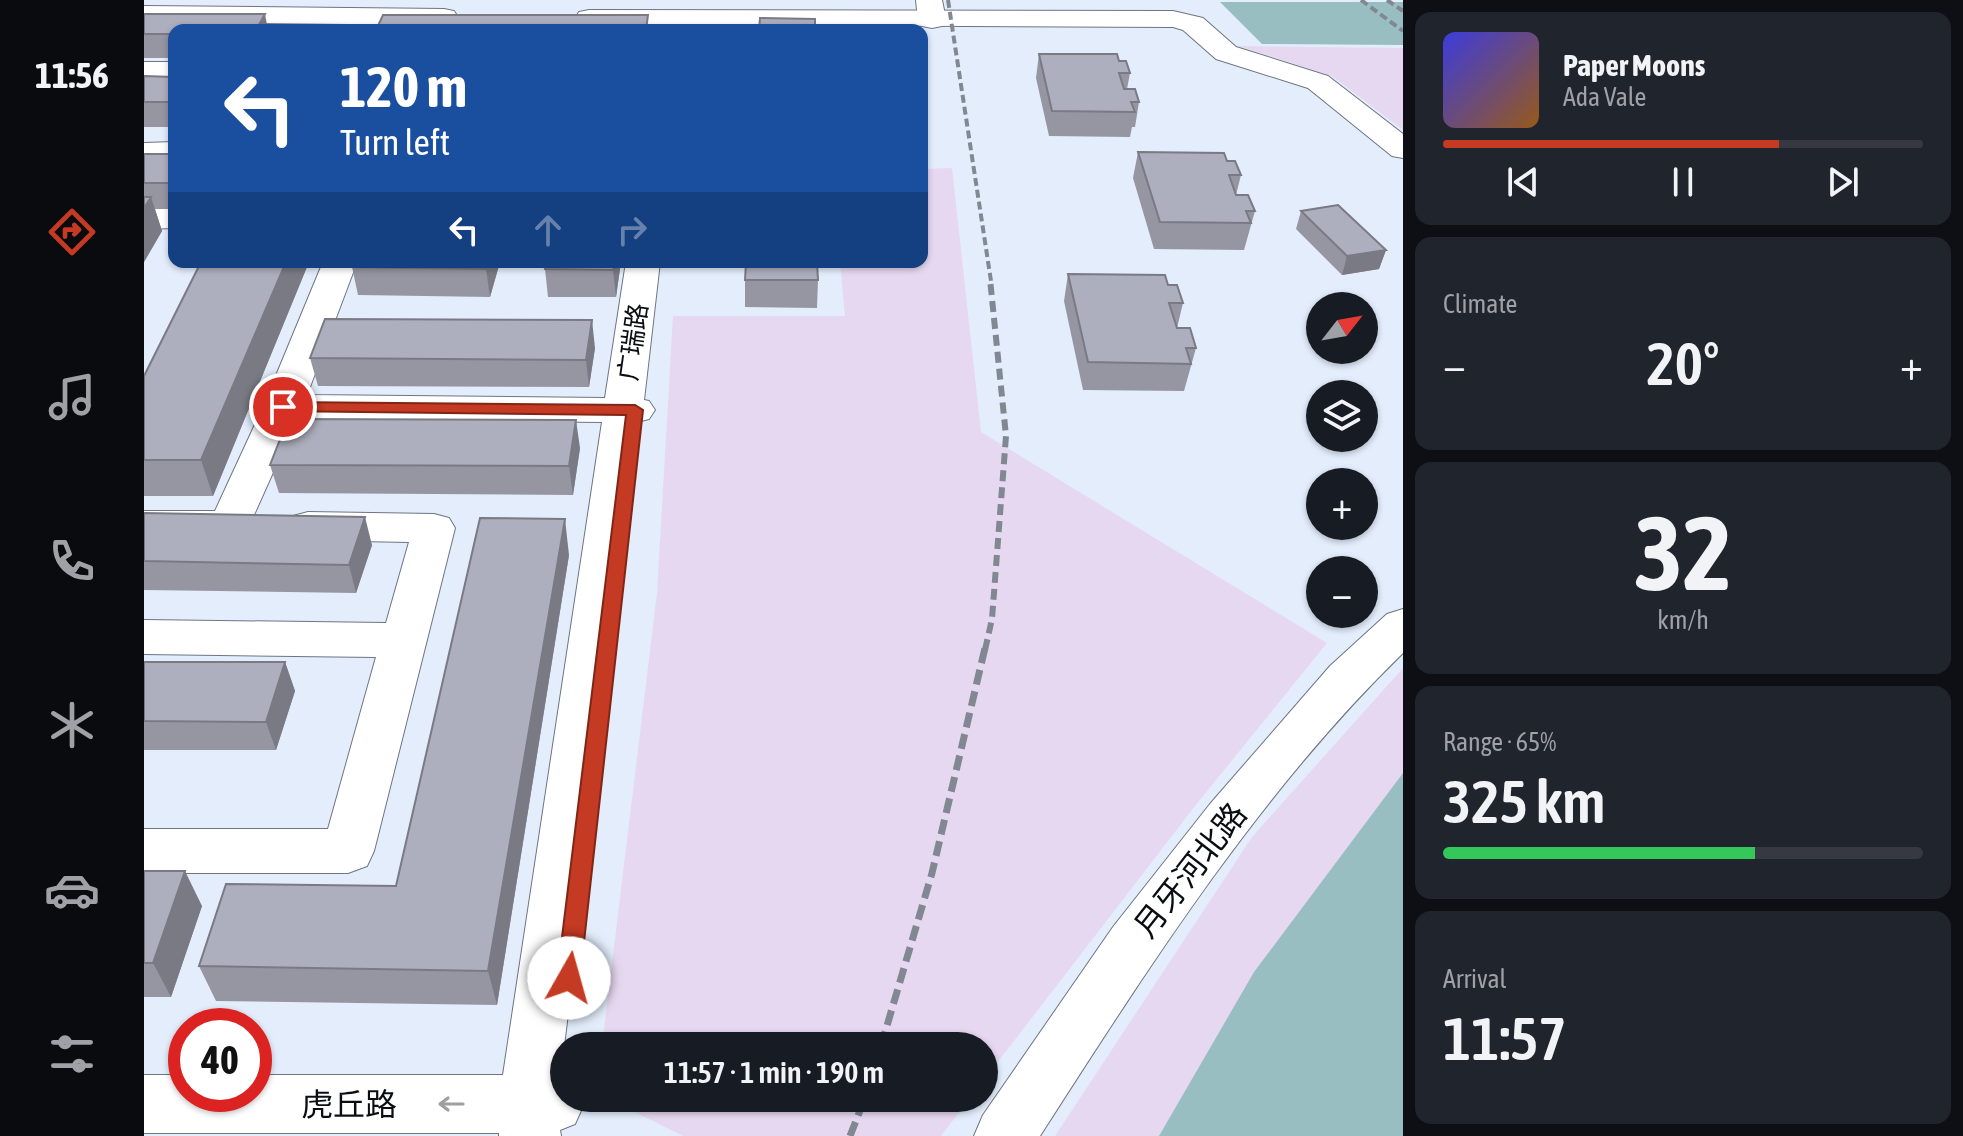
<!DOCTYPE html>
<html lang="en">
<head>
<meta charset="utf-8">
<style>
  :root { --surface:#171b24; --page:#20242c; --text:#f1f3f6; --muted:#9ea1a6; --line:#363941; --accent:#c53a22 }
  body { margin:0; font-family:"Asap Condensed","Noto Sans SC",sans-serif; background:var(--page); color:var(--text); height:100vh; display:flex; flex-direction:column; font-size:30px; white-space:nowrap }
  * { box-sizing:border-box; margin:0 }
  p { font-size:26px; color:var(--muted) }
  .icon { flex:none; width:44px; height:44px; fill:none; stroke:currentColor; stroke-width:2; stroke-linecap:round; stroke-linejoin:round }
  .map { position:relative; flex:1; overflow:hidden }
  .panel { display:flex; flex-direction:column; gap:12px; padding:12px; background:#0d0f14; width:560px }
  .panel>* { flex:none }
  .guide { position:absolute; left:24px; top:24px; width:760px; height:244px; border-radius:16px; box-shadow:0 2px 6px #0004; background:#1a4fa0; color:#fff; overflow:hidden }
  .needle { width:52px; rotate:59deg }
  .tools { position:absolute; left:1162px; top:292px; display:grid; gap:16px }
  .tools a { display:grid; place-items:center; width:72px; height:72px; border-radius:50%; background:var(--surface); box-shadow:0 2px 6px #0004; font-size:40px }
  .speed { position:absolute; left:24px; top:1008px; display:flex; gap:16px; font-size:40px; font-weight:700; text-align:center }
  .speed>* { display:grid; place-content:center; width:104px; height:104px; border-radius:50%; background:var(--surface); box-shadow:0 2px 6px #0004; line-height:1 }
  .speed .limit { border:12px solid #d22; background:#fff; color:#111 }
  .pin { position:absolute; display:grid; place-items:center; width:68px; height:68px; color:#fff; margin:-34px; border:4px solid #fff; border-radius:50%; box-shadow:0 2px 8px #0007 }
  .me { position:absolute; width:88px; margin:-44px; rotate:7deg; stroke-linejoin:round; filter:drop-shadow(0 0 6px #0008) }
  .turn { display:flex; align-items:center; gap:28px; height:168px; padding:0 40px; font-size:36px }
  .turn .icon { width:104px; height:104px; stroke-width:2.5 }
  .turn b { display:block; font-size:56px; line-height:68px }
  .lanes { display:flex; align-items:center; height:76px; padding:0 40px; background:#0003; justify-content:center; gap:40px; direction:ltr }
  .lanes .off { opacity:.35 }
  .big { font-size:60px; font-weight:600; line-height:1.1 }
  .panel .widget { flex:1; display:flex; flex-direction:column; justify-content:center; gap:12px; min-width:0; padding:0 28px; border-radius:16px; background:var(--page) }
  .panel .dial { align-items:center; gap:0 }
  .dial b { font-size:104px; line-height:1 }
  .song { display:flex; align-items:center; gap:24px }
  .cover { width:96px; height:96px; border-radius:12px; background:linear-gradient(135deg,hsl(240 70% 55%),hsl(30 70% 35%)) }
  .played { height:8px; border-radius:4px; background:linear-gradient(90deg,var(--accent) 70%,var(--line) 70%) }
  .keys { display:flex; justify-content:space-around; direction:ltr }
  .heat { display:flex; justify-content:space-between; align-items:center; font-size:44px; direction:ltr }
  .charge { height:12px; border-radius:6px; background:linear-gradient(90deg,#34c759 65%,var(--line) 0) }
  .trip { position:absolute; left:406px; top:1032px; width:448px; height:80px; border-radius:40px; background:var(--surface); box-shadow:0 2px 6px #0004; font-weight:600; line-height:80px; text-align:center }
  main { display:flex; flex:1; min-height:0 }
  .tabs { display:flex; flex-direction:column; width:144px; justify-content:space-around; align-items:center; background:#090b0e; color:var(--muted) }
  .tabs .icon { width:56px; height:56px }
  .tabs .active { color:var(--accent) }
  .tabs b { font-size:36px; color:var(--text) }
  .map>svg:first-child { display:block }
</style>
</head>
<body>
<main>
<nav class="tabs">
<b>11:56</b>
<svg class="icon active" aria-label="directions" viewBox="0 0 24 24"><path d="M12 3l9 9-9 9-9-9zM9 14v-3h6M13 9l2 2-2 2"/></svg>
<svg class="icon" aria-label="music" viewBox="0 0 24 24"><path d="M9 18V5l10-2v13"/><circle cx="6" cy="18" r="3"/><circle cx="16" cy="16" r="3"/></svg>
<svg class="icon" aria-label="phone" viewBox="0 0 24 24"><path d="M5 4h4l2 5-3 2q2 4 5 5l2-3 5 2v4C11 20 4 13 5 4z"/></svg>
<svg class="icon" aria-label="climate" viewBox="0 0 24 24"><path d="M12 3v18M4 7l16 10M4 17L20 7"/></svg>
<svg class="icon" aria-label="car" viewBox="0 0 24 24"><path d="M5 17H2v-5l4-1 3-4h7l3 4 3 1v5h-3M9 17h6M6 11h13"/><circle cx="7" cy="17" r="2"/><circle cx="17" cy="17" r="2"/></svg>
<svg class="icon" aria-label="filters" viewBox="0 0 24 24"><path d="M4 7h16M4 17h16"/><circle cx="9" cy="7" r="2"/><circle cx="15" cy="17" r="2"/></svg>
</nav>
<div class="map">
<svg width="1259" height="1136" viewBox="0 0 1259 1136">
  <rect width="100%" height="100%" fill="#e3edfc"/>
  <path fill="#e7d8f1" d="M1094 46 1259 48V130L1188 76Z
    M808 168 837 432 1183 643 1051 806 840 1080V1046H458L513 593 529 316H701L696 262H778V169Z
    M1259 668V1136H911L1108 837Z
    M462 1098H826L797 1136H539Z"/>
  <path fill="#99bec2" d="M1076 2H1259V45L1118 44Z
    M1259 773V1136H1015L1110 972Z"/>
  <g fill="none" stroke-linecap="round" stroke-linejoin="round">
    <g stroke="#6d7582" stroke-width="2">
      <path id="minor" d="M0 6 300 9 310 11 314 17 310 23 300 25 0 22Z
        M445 10 1029 11 1059 18 1092 47 1184 76 1259 134V158L1248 156 1164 88 1072 59 1039 30 1029 27 435 24 431 18 435 12Z
        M0 62H30V80H0Z
        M30 142V160L0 161V143Z
        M30 208V228L0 229V209Z
        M179 262H213L163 395 461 398 482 262H516L500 400 505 401 511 410 505 419 497 421 420 1046V1098H438L440 1104 431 1124 416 1130 417 1136H355V1133H0V1075H42V1094H110V1075H359L458 422 153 419 101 535 86 539H0V511H71L119 407Z
        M164 512 290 514 305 518 311 528 230 851 223 866 204 873H0V829H184L232 657 0 654V620L242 623 265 542 164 540 149 536 143 526 149 516Z
        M1259 609V653C1115 793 1004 968 896 1136H830L839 1115 969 927 1066 804 1186 666 1243 614Z"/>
    </g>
    <g stroke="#6d7582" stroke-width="2">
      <path id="major" d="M772 0H798L802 20 798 26 788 28 778 26 774 20Z"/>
    </g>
    <use href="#minor" fill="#fff" fill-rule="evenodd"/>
    <use href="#major" fill="#fff" fill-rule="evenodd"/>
    <path stroke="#818892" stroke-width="4" stroke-dasharray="8 4" stroke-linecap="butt" d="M804 0 847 281
      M1217 0 1259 31
      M1243 0 1259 11"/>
    <path stroke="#818892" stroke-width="6" stroke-dasharray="11 6" stroke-linecap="butt" d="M841 650 848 619 862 436 846 279"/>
    <path stroke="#818892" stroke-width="7" stroke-dasharray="15 7" stroke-linecap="butt" d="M737 1046 788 873 841 648
      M706 1136 721 1098"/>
  </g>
  <path fill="#9696a3" d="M0 14 30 30V58H0Z
    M895 54 986 73 983 89 995 102 991 127H988L986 137 905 136 892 78Z
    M0 76 30 77V127H0Z
    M994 152 1083 161 1097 175 1092 195 1111 211 1100 250 1010 249 989 178Z
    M0 154H30V209H11L18 231 0 262Z
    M1157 211 1242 250 1235 269 1198 275 1152 229Z
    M57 262H165L69 496H0V376Z
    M356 262 346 297 214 295 208 267Z
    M403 262H477L472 297H404L401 269Z
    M924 274 1024 285 1039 303 1033 328 1052 348 1040 391 939 390 920 301Z
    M601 280H674L673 308 601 307Z
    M451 348 445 387 174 386 166 358Z
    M436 448 429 495 135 493 126 465Z
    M0 513 228 545 212 593 0 590Z
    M425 555 353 1005 72 1001 55 966 252 886Z
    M0 662H141L151 691 132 750H0Z
    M0 871 58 906 27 997H0Z"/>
  <path fill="#7a7a85" d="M121 14 124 30H112Z
    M30 173V200L25 183Z
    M7 197 18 231 0 262V208Z
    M1242 250 1235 269 1198 275 1203 256Z
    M142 262H165L69 496 57 460Z
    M344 262H356L346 297 342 269Z
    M471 262H477L472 297 469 270Z
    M448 320 451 348 445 387 442 360Z
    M432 420 436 448 429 495 425 466Z
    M221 517 228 545 212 593 205 565Z
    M421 519 425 555 353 1005 344 971Z
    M141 662 151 691 132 750 122 722Z
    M41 871 58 906 27 997 9 963Z"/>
  <path fill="#aeafbe" stroke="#7a7a85" stroke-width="2" d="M0 14H121L112 30H30V34H0Z
    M239 15H504L502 30H232Z
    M616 18 671 19V30H615Z
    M895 54H973L975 61H982L986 73H975L980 89H991L995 102H987L991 112 908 111Z
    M0 76 30 77V102H0Z
    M994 152 1080 153 1083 161H1091L1097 175H1085L1092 195H1104L1111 211H1102L1107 223 1016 222Z
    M0 154H30V173L25 183H0Z
    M0 197H7L0 208Z
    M1194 205 1242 250 1203 256 1157 211Z
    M57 262H142L57 460H0V376Z
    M210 262H344L342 269 208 267Z
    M403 262H471L469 270 401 269Z
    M602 262H673L674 280H601Z
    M924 274 1021 275 1024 285H1033L1039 303H1025L1033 328H1046L1052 348H1042L1047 364 944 362Z
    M181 319 448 320 442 360 166 358Z
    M144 419 432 420 425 466 126 465Z
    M0 513 221 517 205 565 0 561Z
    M336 518 421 519 344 971 55 966 82 884 252 886Z
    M0 662H141L122 722 0 721Z
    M0 871H41L9 963H0Z"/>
  <defs><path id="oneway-shaft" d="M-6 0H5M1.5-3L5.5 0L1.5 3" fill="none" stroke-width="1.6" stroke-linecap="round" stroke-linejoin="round" transform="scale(2)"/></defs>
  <use stroke="#9d9ea0" href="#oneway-shaft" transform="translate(307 1104) rotate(-180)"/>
  <path fill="#c53a22" stroke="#802616" stroke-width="2" d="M139 402 491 405 499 410 436 978 433 985 425 988 417 985 413 978 482 415 133 411V403Z"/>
  <g text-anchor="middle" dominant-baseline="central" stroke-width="8" stroke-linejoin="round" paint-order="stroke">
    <g font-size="26" fill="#0a0d11" stroke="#fff">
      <text transform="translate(489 342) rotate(-82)">广瑞路</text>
    </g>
    <g font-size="32" fill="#0a0d11" stroke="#fff">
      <text transform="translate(1046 870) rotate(-52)">月牙河北路</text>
      <text x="205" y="1104">虎丘路</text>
    </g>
  </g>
</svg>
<div class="tools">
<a><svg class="needle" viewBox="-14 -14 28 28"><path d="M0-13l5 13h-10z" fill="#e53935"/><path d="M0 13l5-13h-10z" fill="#9ea1a6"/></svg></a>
<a><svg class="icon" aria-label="layers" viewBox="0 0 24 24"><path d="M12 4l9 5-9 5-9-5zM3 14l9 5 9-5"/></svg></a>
<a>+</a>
<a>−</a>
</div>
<div class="speed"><div class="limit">40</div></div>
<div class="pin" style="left:139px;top:407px;background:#d93025"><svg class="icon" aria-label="arrive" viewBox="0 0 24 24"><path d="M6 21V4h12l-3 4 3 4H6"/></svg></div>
<svg class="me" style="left:425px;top:978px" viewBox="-20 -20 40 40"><circle r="19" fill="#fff"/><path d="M0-13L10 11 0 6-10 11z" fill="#c53a22"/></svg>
<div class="trip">11:57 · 1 min · 190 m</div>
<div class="guide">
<div class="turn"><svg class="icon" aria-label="left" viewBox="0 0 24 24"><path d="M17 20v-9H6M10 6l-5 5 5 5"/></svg><div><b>120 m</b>Turn left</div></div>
<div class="lanes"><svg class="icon" aria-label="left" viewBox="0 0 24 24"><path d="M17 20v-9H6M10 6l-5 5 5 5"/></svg><svg class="icon off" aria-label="ahead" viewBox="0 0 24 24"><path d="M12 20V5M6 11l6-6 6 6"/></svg><svg class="icon off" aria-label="right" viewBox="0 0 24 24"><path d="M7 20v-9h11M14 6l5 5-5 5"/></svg></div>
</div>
</div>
<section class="panel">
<div class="widget">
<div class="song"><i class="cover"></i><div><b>Paper Moons</b><p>Ada Vale</p></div></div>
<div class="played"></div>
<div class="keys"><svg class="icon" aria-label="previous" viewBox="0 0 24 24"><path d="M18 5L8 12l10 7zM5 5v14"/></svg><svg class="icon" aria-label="pause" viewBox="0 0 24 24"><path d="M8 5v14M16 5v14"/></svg><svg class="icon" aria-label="next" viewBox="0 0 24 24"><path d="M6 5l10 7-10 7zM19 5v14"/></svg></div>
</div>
<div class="widget"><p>Climate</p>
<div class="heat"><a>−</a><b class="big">20°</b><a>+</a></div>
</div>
<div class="widget dial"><b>32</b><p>km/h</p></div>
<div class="widget"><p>Range · 65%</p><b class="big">325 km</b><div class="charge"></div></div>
<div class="widget"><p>Arrival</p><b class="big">11:57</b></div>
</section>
</main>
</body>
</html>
